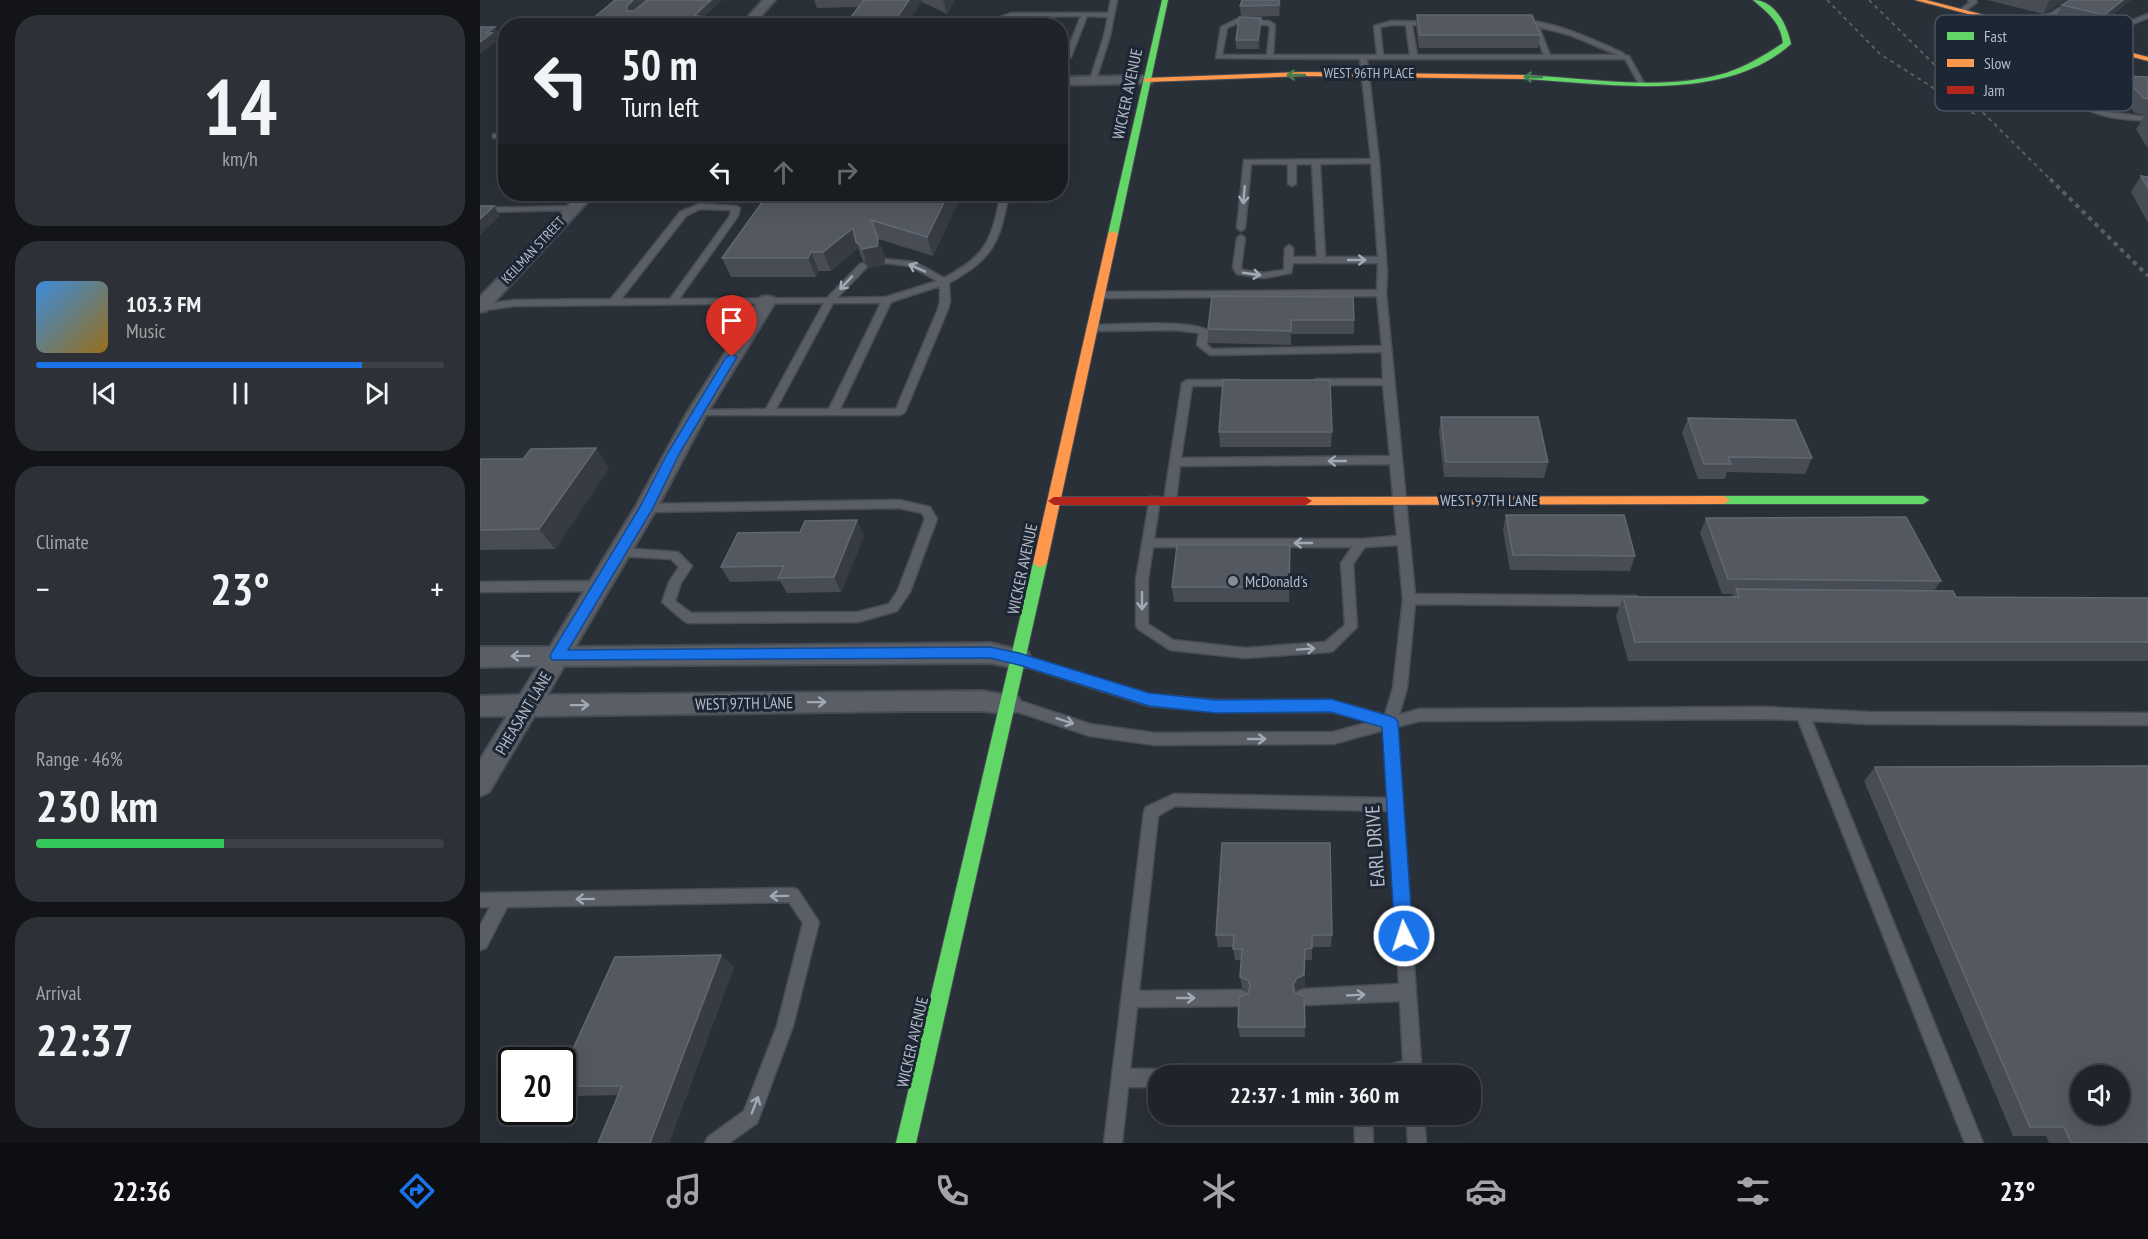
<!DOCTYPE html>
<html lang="en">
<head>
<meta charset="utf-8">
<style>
  :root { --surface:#20242a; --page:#2d3036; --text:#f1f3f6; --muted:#a2a4a8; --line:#3d4147; --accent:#1a73e8 }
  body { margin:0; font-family:"PT Sans Narrow",sans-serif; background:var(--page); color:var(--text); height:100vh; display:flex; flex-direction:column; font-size:22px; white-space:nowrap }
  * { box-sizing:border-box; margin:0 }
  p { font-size:20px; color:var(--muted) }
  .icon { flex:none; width:33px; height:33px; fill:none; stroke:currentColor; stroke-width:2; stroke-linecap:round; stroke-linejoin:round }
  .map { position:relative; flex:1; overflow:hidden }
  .sheet { display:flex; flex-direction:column; gap:15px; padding:15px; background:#121417; width:480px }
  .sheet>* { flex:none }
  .top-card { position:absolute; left:18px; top:18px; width:570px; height:183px; border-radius:24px; box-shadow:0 6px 24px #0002,0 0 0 2px var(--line); background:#20242a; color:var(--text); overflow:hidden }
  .buttons { position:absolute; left:1590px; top:1065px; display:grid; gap:12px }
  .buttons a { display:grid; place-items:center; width:60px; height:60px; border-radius:50%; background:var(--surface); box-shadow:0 6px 24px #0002,0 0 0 2px var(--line); font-size:30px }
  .speed { position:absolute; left:18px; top:1047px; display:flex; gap:12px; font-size:30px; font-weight:700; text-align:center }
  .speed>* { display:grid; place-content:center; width:78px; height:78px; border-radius:50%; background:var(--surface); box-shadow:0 6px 24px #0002,0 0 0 2px var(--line); line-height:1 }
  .speed .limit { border:3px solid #111; border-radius:9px; background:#fff; color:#111 }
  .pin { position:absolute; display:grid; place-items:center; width:51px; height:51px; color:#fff; margin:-62px -26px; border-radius:50% 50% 50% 0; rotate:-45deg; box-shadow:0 0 6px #0007 }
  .pin .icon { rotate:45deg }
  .me { position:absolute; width:66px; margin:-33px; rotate:356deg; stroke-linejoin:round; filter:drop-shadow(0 0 4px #0008) }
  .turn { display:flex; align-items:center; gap:21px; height:126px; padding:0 24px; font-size:27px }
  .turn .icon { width:78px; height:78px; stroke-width:2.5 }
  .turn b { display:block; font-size:42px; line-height:51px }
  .lanes { display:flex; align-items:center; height:57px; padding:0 24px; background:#0003; justify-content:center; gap:30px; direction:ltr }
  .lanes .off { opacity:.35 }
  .big { font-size:45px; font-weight:600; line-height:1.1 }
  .sheet .widget { flex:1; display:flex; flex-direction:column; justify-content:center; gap:9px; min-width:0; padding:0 21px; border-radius:24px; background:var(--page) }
  .sheet .dial { align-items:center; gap:0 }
  .dial b { font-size:78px; line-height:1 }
  .song { display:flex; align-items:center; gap:18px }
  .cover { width:72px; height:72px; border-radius:9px; background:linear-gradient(135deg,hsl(210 70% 55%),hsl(40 70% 35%)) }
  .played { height:6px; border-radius:3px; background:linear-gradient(90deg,var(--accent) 80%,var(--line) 80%) }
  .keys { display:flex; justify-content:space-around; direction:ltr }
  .heat { display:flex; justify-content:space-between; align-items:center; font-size:33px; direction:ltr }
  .charge { height:9px; border-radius:4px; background:linear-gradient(90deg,#34c759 46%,var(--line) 0) }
  .trip { position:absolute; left:668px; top:1065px; width:333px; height:60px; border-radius:24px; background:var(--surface); box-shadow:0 6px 24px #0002,0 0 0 2px var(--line); font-weight:600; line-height:60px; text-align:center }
  .dock { display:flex; height:96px; justify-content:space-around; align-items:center; background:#0d0e11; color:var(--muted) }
  .dock .icon { width:42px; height:42px }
  .dock .current { color:var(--accent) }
  .dock b { font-size:27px; color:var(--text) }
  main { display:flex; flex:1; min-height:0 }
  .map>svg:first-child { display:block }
</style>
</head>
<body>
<main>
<section class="sheet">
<div class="widget dial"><b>14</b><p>km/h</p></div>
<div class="widget">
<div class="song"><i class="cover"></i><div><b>103.3 FM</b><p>Music</p></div></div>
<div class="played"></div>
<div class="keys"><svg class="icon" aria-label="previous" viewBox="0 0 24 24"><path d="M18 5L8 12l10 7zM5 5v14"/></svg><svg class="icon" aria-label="pause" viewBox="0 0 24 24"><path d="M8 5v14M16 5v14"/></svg><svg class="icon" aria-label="next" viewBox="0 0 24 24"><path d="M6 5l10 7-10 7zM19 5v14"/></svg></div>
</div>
<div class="widget"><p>Climate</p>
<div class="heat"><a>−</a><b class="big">23°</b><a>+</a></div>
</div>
<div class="widget"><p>Range · 46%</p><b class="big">230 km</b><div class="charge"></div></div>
<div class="widget"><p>Arrival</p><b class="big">22:37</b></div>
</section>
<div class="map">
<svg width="1668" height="1143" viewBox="0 0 1668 1143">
  <rect width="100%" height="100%" fill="#2a3038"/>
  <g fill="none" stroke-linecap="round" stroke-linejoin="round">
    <g stroke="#484c55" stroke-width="3">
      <path id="lane" d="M631 0H637L630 36 616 80 613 82 610 80 624 36 628 17 607 16 591 57 580 62V58L585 56 601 16 532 17 505 26H494L532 13H628Z
        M1488 0H1495L1497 2 1484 12H1480V10L1490 2Z
        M1591 1 1596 2 1575 15 1551 24 1549 28C1566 51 1591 74 1621 80 1636 83 1652 81 1668 81V85L1620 84 1605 103 1626 112 1668 117V121C1644 119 1619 119 1599 104V102L1614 83C1584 73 1561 53 1543 28L1546 22 1571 13Z
        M1668 14V18L1604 43 1599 42Z
        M271 17 354 18 361 22 359 26H352L354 23 353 22 320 23 318 26H312L314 23 269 20Z
        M757 19 789 21 795 25 793 55H897L894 26 911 21 953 22 951 25H932L937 55H1064L1052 26 1038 23C1060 14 1121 43 1143 53L1144 55 1149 56 1164 83 1159 84 1145 59H887L899 161 907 273 906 293 935 594 1156 596 1160 598 1162 601 1160 604 1156 606 935 604 927 688 919 715 939 709 1282 707 1390 712 1668 713V725L1390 724 1332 721 1503 1143H1485L1318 720 1282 719 939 721 917 727 942 1076H888L890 1070 923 1061 920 1001 824 1005 818 1003 816 997 818 991 824 989 919 984 909 811 695 806 678 816 659 991 761 990 767 992 769 998 767 1004 761 1006 657 1007 650 1069H678L684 1072 686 1076H678V1087H648L642 1143H624L664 812 666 807 694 794 908 798 904 730 853 744 675 745 610 736 526 708 524 704 526 700 531 698 610 724 675 733 853 732 890 722 851 712H736L669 706 537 664 536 660 537 656 542 655 669 694 736 700H851L905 715 913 688 923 599 918 545 885 547 873 564 877 627 853 651 848 652 765 658 690 650 658 629 656 626V580L670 497H678L680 500 674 539H882L917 536 910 464 700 466 696 500 690 504 684 500 702 383 707 380H758L763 383 758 386H712L701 458 910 456 903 385H836L831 382 836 379H903L902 352 730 355 717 345 719 333 696 330 612 331 607 328 612 325C636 325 712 319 729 331L727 344 732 349 902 346 897 296 619 298 614 295 619 292 897 290 898 263H813L811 273 784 278 757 274 753 268 757 238 761 235 765 238 761 268 763 270 784 273 804 270 805 248 809 245 813 248V257H837L832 164H816V184L812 186 808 184V164H771L765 228 761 231 757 228 764 160 891 159 880 59 736 58 741 27ZM758 23 787 25 790 27 787 55H742L747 28ZM911 25H926L930 55H903L900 27ZM1059 27 1090 35 1138 55H1070ZM891 163 898 257H845L840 164ZM673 547H872L861 563 865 625 845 642 765 648 693 640 668 624V580Z
        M13 134H26V138H13Z
        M521 194H529C519 243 514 258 469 283L470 301 468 309 425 412 420 415H213L212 413 217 410 286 409 344 303 34 306 0 311V305L34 300 131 299 200 212 219 204 256 206 260 208 258 216 199 299 347 298 380 264 383 263 387 266 386 268 357 298 406 297 457 281 430 266 405 263V259L435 262 464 278C508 255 511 240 521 194ZM220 209 251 210 250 216 190 299H141L206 216ZM460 286V301L458 309 416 409H360L411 302ZM353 303H401L349 409H296Z
        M93 206 97 208 96 210 0 212V208Z
        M419 500 450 507 457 519 430 592 417 611 378 622 208 623 204 621 182 602 189 582 199 567 191 559 140 556 134 552 140 548 198 552 212 566 201 583 195 601 211 613 378 612 409 604 418 590 445 519 442 513 419 508 166 512 160 508 166 504Z
        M119 581 123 583 125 586 123 589 119 591 0 592V582Z
        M313 888 318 890 339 922 313 1026 277 1123 249 1143H225L228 1137 264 1111 297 1026 323 923 309 902 27 907 6 948 0 950V926L10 907H0V893Z
        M874 1114H892L893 1143H875Z
        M926 1114H944L946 1143H928Z"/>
    </g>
    <g stroke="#484c55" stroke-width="4">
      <path id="street" d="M283 0H295L272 26H260Z
        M667 76 673 80 672 83 580 85V77Z
        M99 194H115L6 311 0 312V297Z
        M287 296 293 297 296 301 227 413 177 508 95 647 510 643 548 652 551 659 548 666 539 669 510 663 84 666 67 695 502 691 538 697 542 704 538 711 529 714 502 711H429L54 716 9 792 0 796V760L27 716H0V696L40 695 58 666 0 667V647H70L156 506 207 413 278 301 281 297Z"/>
    </g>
    <g stroke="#484c55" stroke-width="2">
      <path id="fast" d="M682 0H688L638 234 633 237 628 234Z
        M1273 0C1295 0 1307 25 1311 44 1243 105 1126 83 1042 79L1038 77 1042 75C1108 78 1181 92 1246 73 1267 66 1285 55 1303 43 1300 21 1288 13 1273 0Z
        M1244 496H1443L1449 500 1443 504H1244L1238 500Z
        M560 558 567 563 436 1143H416L553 563Z"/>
    </g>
    <g stroke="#484c55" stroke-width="2">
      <path id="slow" d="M1435 0H1446L1668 57V61Z
        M823 72 1042 75 1046 77 1042 79 823 76 667 82 663 80 667 78Z
        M633 231 638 234 567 563 560 568 553 563 628 234Z
        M1244 496 1250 500 1244 504 826 505 820 501 826 497Z"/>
    </g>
    <g stroke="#484c55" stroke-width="2">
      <path id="jam" d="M574 497H826L832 501 826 505H574L568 501Z"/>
    </g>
    <use href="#lane" fill="#5a5e66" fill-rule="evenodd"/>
    <use href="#street" fill="#5a5e66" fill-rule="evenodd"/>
    <use href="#fast" fill="#63d668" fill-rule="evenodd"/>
    <use href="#slow" fill="#ff974d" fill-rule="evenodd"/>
    <use href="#jam" fill="#b3261e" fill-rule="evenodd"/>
    <path stroke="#595d64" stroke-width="2" stroke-dasharray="4 4" stroke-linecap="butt" d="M1347 0 1400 54 1496 115
      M1389 0 1572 181"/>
    <path stroke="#595d64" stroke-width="4" stroke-dasharray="4.5 4.5" stroke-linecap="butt" d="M1570 179 1668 276"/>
  </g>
  <path fill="#474c55" d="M334 0H475L467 14 442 2 378 7 337 8Z
    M762 0H801L799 16 761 17 760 6Z
    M1507 0H1586L1563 14Z
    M1590 0H1651L1618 27 1576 17 1582 5Z
    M937 15 1060 35 1058 48H939L936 27Z
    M781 18V27L779 49H756V40Z
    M1643 76 1668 77V149L1656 129 1665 115 1655 113 1635 91Z
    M1661 176 1668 177V223L1651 192Z
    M481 196 453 256 398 239 405 257 404 265 388 268 387 263 383 261 378 248 351 271H339L336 277H251L242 258Z
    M732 296 874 320V334H811V345L729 343 728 329Z
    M961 417 1068 462 1064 478 964 477 959 432Z
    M1208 418 1332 458 1325 474 1247 472 1245 479H1218L1202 433Z
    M739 432H852L851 447H740Z
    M0 460 129 468 75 549 0 550Z
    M1026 515 1155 556 1150 571 1030 570 1023 530Z
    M1226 518 1461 581 1454 591 1476 597 1668 598V661H1148L1136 616 1143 597H1252L1253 594H1242L1220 533Z
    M377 520 384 536 361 592 307 593 300 581 250 582 241 567 320 532Z
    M810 560 809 602H694L692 587Z
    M1395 767 1668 1143H1569L1566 1136H1533L1384 781Z
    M736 935H852L851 947H832V960H825V987L817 989 816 993 824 996 825 1037H760L758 1027 768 991 762 988 760 977 761 960H755L753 947H738Z
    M254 967 189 1143H118L138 1095 95 1096 82 1089V1073Z"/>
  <path fill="#373c44" d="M153 0H166L151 13 147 11V6Z
    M231 0H242L221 20 222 24 221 26H210L214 16Z
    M429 0H441L442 2 426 26H411Z
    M463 0H475L467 14Z
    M799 0H801L799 16Z
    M1571 0H1586L1563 14 1569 1Z
    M1643 0H1651L1618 27 1624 15Z
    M781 18V27L779 49 778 40Z
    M15 27 20 35 15 39 16 42 0 54V42L6 33Z
    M468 194H480L481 196 453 256 447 237Z
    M14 206 20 216 0 235V219Z
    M373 228 378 248 351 271 343 252Z
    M398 238 405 257 404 265 388 268 382 249Z
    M331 252 339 271 336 277 328 258Z
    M116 448 129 468 75 549 59 529Z
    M377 520 384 536 361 592 354 577Z
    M825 949V987L817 989 814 996 813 985Z
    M241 955 254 967 189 1143H170Z"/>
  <path fill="#535861" stroke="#626872" stroke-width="1.5" fill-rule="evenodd" d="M135 0H153L147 6V11H154L167 0H231L214 16H219L210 26H104Z
    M384 0H429L411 26H364Z
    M762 0H799V5L760 6Z
    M1590 0H1643L1624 15 1582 5Z
    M937 15H1052L1060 35H940Z
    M759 17 781 18 778 40H756Z
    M0 27H15L6 33H12L0 42Z
    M1643 76 1668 77V99L1664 98Z
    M1661 176 1668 177V188Z
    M288 194H468L447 237 391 220 398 238 397 246 382 249 381 245 376 242 373 228 343 252H331L328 258H242Z
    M0 206H14L0 219Z
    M732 296 873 297 874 320H811V331L728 329Z
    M743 380H850L852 432H739Z
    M961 417H1058L1068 462H966Z
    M1208 418 1315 420 1332 458 1248 457 1251 464H1224Z
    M116 448 59 529 0 530V460L1 459H43L51 449Z
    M1026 515H1144L1155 556 1033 555Z
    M1426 517 1461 581 1248 579 1226 518Z
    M377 520 354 577 298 578 304 566 241 567 258 533 320 532 325 521Z
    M697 545H810L809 587H692Z
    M1256 589 1473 591 1476 597 1668 598V642H1155L1143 597H1259Z
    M1668 766V1143H1591L1584 1127H1550L1395 767ZM1600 1076H1640V1114H1600Z
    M742 843H850L852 935H832V948L825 949 824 975 817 978 813 985 815 993 824 996 825 1027H758L759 997 768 994 770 986 768 980 760 977 762 949H753L754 935H736Z
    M241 955 170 1143H118L142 1086H82V1073L135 957Z"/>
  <defs><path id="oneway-shaft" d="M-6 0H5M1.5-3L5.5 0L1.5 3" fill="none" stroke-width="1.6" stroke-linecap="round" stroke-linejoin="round" transform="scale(1.5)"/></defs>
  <g stroke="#407e4e">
    <use href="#oneway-shaft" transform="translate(816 75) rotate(180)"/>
    <use href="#oneway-shaft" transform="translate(1053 77) rotate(-179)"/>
  </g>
  <g stroke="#a2a9b5">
    <use href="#oneway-shaft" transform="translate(764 195) rotate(95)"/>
    <use href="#oneway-shaft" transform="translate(877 260)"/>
    <use href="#oneway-shaft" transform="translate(437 268) rotate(-156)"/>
    <use href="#oneway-shaft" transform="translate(772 274) rotate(8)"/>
    <use href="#oneway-shaft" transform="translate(366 283) rotate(133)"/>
    <use href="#oneway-shaft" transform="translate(857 461) rotate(180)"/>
    <use href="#oneway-shaft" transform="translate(823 543) rotate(180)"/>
    <use href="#oneway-shaft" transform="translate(662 601) rotate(90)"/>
    <use href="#oneway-shaft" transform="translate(826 649) rotate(-4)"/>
    <use href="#oneway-shaft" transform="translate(40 656) rotate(179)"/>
    <use href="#oneway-shaft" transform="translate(337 702) rotate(-1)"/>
    <use href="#oneway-shaft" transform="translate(100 705) rotate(-1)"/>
    <use href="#oneway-shaft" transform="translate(585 721) rotate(18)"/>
    <use href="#oneway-shaft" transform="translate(777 739)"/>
    <use href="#oneway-shaft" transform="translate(299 896) rotate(179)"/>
    <use href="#oneway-shaft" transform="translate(105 899) rotate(179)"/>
    <use href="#oneway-shaft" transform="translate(876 995) rotate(-3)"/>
    <use href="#oneway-shaft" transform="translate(706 998)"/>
    <use href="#oneway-shaft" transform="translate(275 1105) rotate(-69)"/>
  </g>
  <path fill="#1a73e8" stroke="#114b97" stroke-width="1.5" d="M252 354 257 357 199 454 173 508 88 650 510 647 539 653 669 693 736 700 851 699 910 716 915 718 918 722 933 936 930 942 924 944 917 942 915 936 902 727 851 712 736 713 669 706 539 665 510 658 72 660 70 656 72 652 160 507 187 454 246 357Z"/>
  <circle fill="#848b96" stroke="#1d2633" stroke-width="2" cx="753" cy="581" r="6"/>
  <g text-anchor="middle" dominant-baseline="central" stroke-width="6" stroke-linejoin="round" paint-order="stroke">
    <g font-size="14" fill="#b4bcc9" stroke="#1d2633">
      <text x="889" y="73">WEST 96TH PLACE</text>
      <text transform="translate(53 250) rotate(-47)">KEILMAN STREET</text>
    </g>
    <g font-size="16" fill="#b4bcc9" stroke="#1d2633">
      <text transform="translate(647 94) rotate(-78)">WICKER AVENUE</text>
      <text x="1009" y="500">WEST 97TH LANE</text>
      <text transform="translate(542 569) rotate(-78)">WICKER AVENUE</text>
      <text transform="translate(264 703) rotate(-1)">WEST 97TH LANE</text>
      <text transform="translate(43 713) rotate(-59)">PHEASANT LANE</text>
      <text transform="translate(432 1042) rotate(-77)">WICKER AVENUE</text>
    </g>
    <g font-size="16" fill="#b4bcc9" stroke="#1d2633" text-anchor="start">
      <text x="765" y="581">McDonald's</text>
    </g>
    <g font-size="20" fill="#b4bcc9" stroke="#1d2633">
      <text transform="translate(895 846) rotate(-94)">EARL DRIVE</text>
    </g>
  </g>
  <rect x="1455" y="15" width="198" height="96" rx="9" fill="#1d2633" stroke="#4a5360" stroke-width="1.5"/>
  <rect x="1467" y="32" width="27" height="8" fill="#63d668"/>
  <rect x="1467" y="59" width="27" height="8" fill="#ff974d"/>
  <rect x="1467" y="86" width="27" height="8" fill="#b3261e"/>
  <g font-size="16" fill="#b4bcc9">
    <text x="1504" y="42">Fast</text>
    <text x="1504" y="69">Slow</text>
    <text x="1504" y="96">Jam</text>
  </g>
</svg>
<div class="buttons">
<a><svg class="icon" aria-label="sound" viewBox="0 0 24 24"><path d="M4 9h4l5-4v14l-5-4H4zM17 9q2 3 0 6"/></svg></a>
</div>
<div class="speed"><div class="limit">20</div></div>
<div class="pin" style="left:252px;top:357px;background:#d93025"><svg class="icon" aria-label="arrive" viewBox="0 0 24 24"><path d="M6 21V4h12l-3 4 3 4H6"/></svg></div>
<svg class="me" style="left:924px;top:936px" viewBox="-20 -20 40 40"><circle r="17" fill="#1a73e8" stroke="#fff" stroke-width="3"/><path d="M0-11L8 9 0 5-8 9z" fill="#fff"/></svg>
<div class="trip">22:37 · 1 min · 360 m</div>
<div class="top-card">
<div class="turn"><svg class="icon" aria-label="left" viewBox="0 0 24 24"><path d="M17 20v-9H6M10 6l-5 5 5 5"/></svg><div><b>50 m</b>Turn left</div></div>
<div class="lanes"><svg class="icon" aria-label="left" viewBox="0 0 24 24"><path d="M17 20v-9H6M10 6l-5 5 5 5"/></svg><svg class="icon off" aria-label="ahead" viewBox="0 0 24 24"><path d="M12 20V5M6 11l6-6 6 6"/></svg><svg class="icon off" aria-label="right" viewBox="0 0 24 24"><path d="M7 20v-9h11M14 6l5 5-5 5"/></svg></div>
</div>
</div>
</main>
<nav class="dock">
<b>22:36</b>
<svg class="icon current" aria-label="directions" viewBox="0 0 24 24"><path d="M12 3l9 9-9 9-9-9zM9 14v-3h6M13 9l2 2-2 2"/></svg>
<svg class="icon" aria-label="music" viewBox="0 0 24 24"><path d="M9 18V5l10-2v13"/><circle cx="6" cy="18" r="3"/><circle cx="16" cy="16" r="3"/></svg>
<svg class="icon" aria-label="phone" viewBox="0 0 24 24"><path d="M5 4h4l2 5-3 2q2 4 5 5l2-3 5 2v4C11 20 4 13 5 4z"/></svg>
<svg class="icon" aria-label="climate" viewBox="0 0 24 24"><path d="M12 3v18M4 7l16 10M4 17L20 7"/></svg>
<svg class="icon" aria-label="car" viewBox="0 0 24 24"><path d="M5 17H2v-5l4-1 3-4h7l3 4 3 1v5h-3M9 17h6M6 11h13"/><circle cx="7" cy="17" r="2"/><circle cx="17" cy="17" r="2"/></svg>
<svg class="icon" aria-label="filters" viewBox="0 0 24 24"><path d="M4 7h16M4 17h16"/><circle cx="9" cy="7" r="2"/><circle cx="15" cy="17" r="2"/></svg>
<b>23°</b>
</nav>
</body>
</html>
